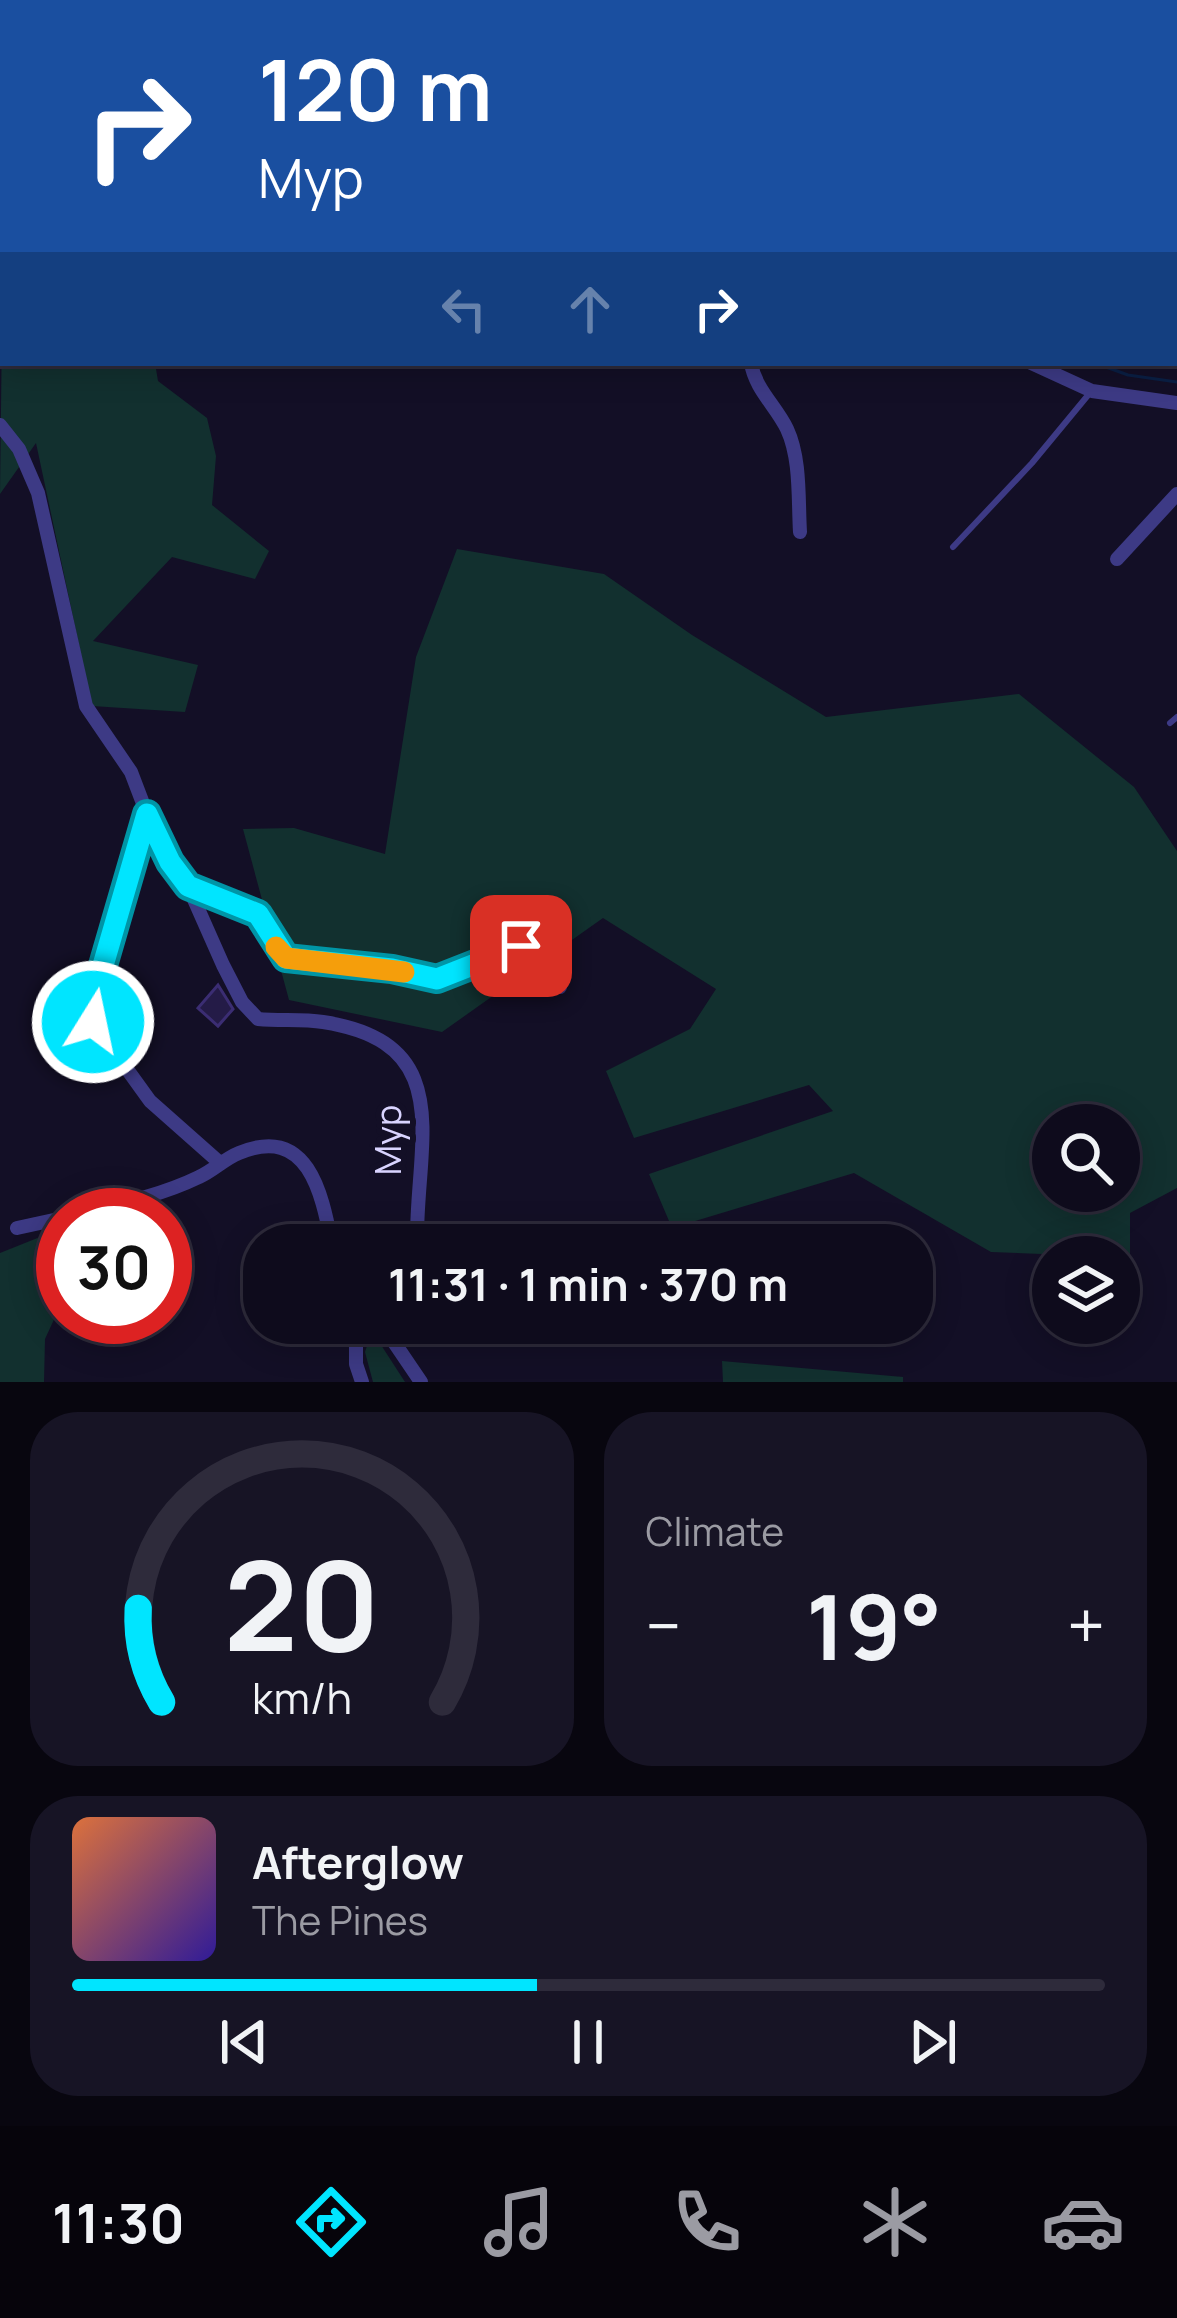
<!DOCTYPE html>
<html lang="en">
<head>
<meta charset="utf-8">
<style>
  :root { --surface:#0e0b1c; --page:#171425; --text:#f1f3f6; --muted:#9b9ba3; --line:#2e2b3b; --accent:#00e5ff }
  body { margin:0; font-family:Manrope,sans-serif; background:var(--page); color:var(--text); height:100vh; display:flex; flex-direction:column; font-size:45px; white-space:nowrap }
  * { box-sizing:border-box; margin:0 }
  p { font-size:39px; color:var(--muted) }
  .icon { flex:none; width:66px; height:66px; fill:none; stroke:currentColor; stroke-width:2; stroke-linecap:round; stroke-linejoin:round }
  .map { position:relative; height:1382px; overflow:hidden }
  .details { display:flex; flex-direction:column; gap:30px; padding:30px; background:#08060f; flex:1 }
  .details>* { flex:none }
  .top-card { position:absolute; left:0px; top:0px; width:1179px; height:366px; box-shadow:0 6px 30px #0003,0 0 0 3px var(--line); background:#1a4fa0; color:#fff; overflow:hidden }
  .fabs { position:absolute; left:1032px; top:1104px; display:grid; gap:24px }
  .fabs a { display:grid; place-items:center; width:108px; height:108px; border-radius:50%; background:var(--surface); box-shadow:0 6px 30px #0003,0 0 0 3px var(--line); font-size:60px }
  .speed { position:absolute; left:36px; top:1188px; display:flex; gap:24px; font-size:60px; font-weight:700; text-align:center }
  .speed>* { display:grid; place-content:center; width:156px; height:156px; border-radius:50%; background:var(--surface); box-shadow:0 6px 30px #0003,0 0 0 3px var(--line); line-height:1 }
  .speed .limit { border:18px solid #d22; background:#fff; color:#111 }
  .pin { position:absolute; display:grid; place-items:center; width:102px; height:102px; color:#fff; margin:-51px; border-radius:24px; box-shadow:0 6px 18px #0006 }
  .me { position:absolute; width:132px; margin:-66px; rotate:10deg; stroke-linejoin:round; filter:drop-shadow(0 0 9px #0008) }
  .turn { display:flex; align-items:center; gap:42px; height:252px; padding:0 60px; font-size:54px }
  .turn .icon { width:156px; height:156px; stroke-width:2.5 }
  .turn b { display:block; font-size:84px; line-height:102px }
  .lanes { display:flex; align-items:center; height:114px; padding:0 60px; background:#0003; justify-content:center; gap:60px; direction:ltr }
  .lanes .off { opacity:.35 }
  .big { font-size:90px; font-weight:700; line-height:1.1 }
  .details .card { flex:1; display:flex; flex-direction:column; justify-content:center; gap:18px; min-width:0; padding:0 42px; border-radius:48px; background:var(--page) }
  .details .dial { align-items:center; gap:0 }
  .dial svg { height:312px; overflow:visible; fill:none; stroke:var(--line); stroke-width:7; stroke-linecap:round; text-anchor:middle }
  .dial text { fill:var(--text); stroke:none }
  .song { display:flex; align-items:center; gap:36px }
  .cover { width:144px; height:144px; border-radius:18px; background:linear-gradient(135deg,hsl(20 70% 55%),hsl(250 70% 35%)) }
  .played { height:12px; border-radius:6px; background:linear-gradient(90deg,var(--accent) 45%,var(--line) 45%) }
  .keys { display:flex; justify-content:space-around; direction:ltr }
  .heat { display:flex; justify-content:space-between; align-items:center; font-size:66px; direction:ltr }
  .details .tiles { flex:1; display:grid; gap:30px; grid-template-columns:1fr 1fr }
  .card:last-child { grid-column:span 2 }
  .trip { position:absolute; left:243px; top:1224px; width:690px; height:120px; border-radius:48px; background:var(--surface); box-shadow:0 6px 30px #0003,0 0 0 3px var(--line); font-weight:700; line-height:120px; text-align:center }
  .dock { display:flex; height:192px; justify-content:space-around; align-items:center; background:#06040b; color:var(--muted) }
  .dock .icon { width:84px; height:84px }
  .dock .active { color:var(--accent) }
  .dock b { font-size:54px; color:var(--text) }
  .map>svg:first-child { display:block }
</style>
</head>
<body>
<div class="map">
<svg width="1177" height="1382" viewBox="0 0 1177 1382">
  <rect width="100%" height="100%" fill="#130f26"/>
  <path fill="#12302f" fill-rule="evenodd" d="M3 238V363H155L158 381 207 418 216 456 212 505 269 551 255 579 172 557 93 641 198 665 185 712 92 706 36 443 0 494Z
    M457 549 604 574 692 635 826 717 1019 694 1134 787 1177 851V1188L1130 1213V1264L1119 1263V1257L991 1252 854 1173 672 1228 649 1174 833 1111 809 1085 634 1138 606 1071 690 1029 716 989 603 918 442 1032 289 1000 243 829 294 828 385 854 416 657ZM1053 1125H1119V1191H1053Z
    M55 1231 63 1259V1300L45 1339 44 1382H0V1253Z
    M372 1331 405 1382H373L365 1352Z
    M722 1361 903 1377V1382H723Z"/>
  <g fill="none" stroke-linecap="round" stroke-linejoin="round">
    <path stroke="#0a1f44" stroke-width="3" d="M801 0 802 3
      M1095 363 1128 375 1177 382"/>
  </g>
  <path fill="#241b47" stroke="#3b2d73" stroke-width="3" d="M218 985 233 1009 218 1026 198 1008Z"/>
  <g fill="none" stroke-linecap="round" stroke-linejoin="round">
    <path stroke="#3d3a85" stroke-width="6" d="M953 547 1032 463 1089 394
      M1170 723 1177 717"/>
    <path stroke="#3d3a85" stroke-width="14" d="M528 0 529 3
      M761 0 762 3
      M874 0 877 3
      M349 3 354 0
      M1030 3 1031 0
      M1176 5 1177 3
      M0 20 3 21
      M1176 221 1177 219
      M751 363C755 389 776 406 787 429 801 459 798 500 800 532
      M1031 363 1092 391 1177 403
      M0 425 19 449 38 493 86 706 131 772 147 814 170 862 188 886 223 965 242 1002 258 1019C280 1021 302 1019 323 1022 460 1043 415 1144 417 1245
      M1117 559 1177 494
      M147 814 97 986 91 1010 93 1022 150 1101 220 1163
      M188 886 258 915 286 958 391 969 437 979 521 946 529 949 560 987
      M74 1215C115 1205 160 1196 199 1177 213 1171 224 1159 239 1153 309 1124 322 1195 332 1245
      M17 1228 63 1218
      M356 1323V1364L362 1382
      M381 1323 421 1382
      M395 1344 412 1323"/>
  </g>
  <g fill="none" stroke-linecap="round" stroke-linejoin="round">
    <g stroke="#0095a6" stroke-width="30">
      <path id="route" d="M93 1022 91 1010 97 986 147 814 170 862 188 886 258 914 286 958 392 969 437 979 521 946"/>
    </g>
    <use href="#route" stroke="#00e5ff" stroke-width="21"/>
    <path stroke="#f59e0b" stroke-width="21" d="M276 947 286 958 404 972"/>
  </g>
  <g text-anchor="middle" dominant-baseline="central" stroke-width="12" stroke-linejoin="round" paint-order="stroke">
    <g font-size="36" fill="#d9d4ff" stroke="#130f26">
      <text transform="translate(387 1140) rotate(-90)">Мур</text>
    </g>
  </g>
</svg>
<div class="fabs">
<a><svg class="icon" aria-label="search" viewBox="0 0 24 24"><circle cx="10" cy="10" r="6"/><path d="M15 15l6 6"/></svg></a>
<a><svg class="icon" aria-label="layers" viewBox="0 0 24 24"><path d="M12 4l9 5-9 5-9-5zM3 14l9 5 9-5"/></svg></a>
</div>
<div class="speed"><div class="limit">30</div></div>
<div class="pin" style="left:521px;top:946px;background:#d93025"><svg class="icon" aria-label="arrive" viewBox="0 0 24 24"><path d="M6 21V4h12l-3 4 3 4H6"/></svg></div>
<svg class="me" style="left:93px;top:1022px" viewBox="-20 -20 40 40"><circle r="17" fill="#00e5ff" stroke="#fff" stroke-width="3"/><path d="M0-11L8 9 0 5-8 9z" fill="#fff"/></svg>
<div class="trip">11:31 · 1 min · 370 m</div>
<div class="top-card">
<div class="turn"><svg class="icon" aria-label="right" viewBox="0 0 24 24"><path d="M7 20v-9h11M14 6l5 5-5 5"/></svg><div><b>120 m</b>Мур</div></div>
<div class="lanes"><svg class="icon off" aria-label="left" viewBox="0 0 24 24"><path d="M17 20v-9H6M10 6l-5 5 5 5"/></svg><svg class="icon off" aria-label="ahead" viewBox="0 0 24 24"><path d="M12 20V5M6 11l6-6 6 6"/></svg><svg class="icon" aria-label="right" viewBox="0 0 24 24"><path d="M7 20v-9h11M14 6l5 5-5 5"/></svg></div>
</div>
</div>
<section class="details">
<div class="tiles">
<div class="card dial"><svg viewBox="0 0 100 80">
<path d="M14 69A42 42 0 1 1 86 69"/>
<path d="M14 69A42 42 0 0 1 8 45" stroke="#00e5ff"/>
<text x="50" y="56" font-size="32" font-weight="700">20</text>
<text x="50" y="72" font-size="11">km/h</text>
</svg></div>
<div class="card"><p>Climate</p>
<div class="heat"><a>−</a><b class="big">19°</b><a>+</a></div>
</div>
<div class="card">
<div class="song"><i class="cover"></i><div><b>Afterglow</b><p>The Pines</p></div></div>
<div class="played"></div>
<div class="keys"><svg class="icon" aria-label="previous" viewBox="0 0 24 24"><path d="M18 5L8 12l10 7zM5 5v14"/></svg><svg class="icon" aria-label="pause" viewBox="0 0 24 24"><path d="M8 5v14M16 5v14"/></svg><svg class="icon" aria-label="next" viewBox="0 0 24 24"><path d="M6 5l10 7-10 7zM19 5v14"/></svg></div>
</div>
</div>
</section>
<nav class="dock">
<b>11:30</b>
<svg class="icon active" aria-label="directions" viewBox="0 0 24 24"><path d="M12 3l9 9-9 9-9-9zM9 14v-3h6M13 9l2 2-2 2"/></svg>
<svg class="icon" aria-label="music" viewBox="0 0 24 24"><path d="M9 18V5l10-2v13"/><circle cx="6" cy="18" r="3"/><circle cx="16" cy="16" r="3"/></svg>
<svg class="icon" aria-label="phone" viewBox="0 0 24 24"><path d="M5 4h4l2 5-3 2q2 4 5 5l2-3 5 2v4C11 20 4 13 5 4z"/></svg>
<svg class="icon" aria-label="climate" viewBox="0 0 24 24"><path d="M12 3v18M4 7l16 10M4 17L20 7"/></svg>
<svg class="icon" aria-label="car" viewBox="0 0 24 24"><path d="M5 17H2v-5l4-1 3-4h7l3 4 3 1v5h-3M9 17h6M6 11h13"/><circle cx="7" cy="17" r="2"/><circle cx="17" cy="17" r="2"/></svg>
</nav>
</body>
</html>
